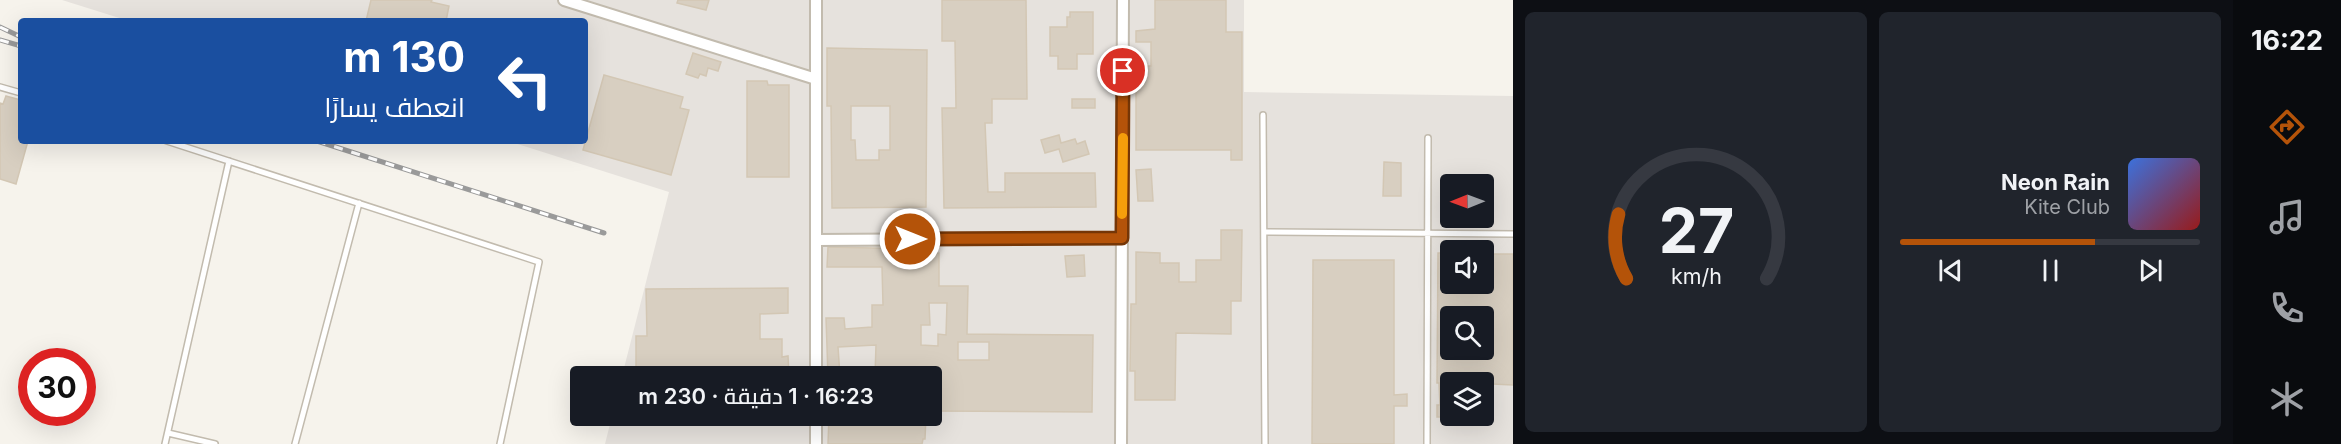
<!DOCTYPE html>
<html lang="ar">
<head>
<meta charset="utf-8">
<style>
  :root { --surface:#171b24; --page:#20242c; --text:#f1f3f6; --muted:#9ea1a6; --line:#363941; --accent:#b45309 }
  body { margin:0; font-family:Inter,Cairo,sans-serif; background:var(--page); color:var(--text); direction:rtl; height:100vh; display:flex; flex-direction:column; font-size:22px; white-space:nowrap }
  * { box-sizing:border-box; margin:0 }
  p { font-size:20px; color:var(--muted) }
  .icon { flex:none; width:33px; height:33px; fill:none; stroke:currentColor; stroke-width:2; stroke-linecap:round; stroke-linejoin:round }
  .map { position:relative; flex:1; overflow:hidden; direction:ltr }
  .panel { display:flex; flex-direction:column; gap:12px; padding:12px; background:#0d0f14; width:720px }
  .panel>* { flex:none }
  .banner { position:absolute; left:18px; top:18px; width:570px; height:126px; border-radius:6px; box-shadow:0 6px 24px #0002; direction:rtl; background:#1a4fa0; color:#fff; overflow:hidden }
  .needle { width:39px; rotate:269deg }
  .controls { position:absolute; left:1440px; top:174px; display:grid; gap:12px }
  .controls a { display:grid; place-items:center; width:54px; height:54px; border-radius:6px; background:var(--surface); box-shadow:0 6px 24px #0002; font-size:30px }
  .speed { position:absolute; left:18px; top:348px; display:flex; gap:12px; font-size:30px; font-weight:700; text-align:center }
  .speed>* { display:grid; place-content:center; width:78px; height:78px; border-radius:50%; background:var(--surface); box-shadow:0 6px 24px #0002; line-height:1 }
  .speed .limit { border:9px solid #d22; background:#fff; color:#111 }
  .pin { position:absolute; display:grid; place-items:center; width:51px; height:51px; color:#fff; margin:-26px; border:3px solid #fff; border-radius:50%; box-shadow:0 2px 6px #0007 }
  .me { position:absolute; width:66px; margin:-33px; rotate:90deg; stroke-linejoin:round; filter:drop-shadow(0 0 4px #0008) }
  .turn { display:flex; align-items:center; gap:21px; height:126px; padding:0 24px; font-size:27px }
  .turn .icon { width:78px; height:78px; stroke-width:2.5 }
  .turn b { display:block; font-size:42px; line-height:51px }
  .panel .widget { flex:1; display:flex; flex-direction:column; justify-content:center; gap:9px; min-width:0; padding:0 21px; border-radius:9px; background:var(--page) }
  .panel .dial { align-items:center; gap:0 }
  .dial svg { height:156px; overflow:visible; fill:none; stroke:var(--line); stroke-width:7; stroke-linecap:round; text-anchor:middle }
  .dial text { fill:var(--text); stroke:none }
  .song { display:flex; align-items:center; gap:18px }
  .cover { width:72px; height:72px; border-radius:9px; background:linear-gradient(135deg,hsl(220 70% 55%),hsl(0 70% 35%)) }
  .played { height:6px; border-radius:3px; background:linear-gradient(90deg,var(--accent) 65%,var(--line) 65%) }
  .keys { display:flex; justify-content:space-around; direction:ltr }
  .panel .tiles { flex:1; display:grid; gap:12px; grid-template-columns:repeat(2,1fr) }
  .trip { position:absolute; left:570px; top:366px; width:372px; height:60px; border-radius:6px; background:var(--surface); box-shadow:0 6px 24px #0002; font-weight:600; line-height:60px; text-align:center; direction:rtl }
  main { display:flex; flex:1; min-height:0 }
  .tab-bar { display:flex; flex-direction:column; width:108px; justify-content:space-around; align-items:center; background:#090b0e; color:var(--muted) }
  .tab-bar .icon { width:42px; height:42px }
  .tab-bar .current { color:var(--accent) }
  .tab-bar b { font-size:27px; color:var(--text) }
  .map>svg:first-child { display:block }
</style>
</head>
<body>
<main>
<nav class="tab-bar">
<b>16:22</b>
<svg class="icon current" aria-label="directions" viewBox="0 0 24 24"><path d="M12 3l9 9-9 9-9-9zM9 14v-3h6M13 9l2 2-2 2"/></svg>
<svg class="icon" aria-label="music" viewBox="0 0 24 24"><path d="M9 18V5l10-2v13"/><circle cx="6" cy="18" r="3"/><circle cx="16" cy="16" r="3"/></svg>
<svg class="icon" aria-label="phone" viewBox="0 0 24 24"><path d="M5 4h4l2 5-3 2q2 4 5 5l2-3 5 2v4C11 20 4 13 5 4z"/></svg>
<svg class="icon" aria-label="climate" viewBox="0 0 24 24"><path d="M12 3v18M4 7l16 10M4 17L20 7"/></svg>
</nav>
<section class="panel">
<div class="tiles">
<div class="widget">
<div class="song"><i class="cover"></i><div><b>Neon Rain</b><p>Kite Club</p></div></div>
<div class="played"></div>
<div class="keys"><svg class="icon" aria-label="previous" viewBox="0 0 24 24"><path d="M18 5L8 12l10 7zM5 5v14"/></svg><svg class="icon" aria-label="pause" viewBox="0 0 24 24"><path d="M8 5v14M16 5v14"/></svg><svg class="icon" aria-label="next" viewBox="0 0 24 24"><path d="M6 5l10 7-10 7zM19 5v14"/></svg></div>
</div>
<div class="widget dial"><svg viewBox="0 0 100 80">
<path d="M14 69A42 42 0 1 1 86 69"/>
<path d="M14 69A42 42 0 0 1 10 36" stroke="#b45309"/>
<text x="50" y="56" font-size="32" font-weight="700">27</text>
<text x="50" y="72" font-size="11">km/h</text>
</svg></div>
</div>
</section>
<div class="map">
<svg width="1513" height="444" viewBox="0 0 1513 444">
  <rect width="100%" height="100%" fill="#f6f3ec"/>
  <path fill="#e6e2dd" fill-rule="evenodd" d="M62 0H1244V92L1513 96V444H605L612 416H932V376H622L669 192 508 141H585V21H129ZM1450 184H1484V218H1450ZM1450 250H1484V284H1450ZM1450 316H1484V350H1450ZM1450 382H1484V416H1450Z"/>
  <path fill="#d8cfc1" stroke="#d3c7b4" stroke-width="1.5" fill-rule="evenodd" d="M371 0H432L431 2 449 6 446 21H366Z
    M678 0H709L706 10 677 3Z
    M942 0H1026L1027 99H992V123H985L988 192H1005V173H1095L1096 207 944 208 942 108H956L955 41H942Z
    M1155 0H1226V32H1242V160H1231V150H1136V66H1151V42H1136V31L1155 29Z
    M1070 12H1093V54H1077V69H1058V56H1050V27H1067V17H1070Z
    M827 48 927 50 926 207 832 208 831 106H827ZM851 106H890V150H879V160H856L855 140H851Z
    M693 53 721 62 718 71 708 68 706 76 700 74 698 78 686 74Z
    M604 75 683 97 680 108 689 110 671 175 583 150Z
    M747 81H767L768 85H789V177H747Z
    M6 96 21 100V141H28L16 184 0 179V103L3 104Z
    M1072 99H1095V108H1072Z
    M1059 135 1061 143 1075 139 1077 144 1085 141 1089 154 1063 162 1059 149 1045 153 1041 140Z
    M1384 162 1401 163V196H1383Z
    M1151 169 1153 201H1138L1136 170Z
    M1221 230H1242L1241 301H1231V334L1176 333 1175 400H1135V371H1130L1131 304H1136V252L1160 253V263H1179V282H1196V260H1221Z
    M828 247 917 249V254L939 253V286H968L967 334 1093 335 1092 412 938 411V376H875L876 345 838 347 840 376H828L826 318H844L845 329 872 327V305H883L882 267H827ZM929 303H947L946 335 938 334V346L921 345V325H930ZM958 342H989V360H958Z
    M1441 247H1450V284H1484V254H1513V385L1450 382V417H1437V405H1440L1439 383H1437L1438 253H1441ZM1450 316H1484V350H1450Z
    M1084 255 1085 276 1067 277 1065 256Z
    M1313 260H1394V395L1407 394V406H1394V444H1312Z
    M788 288V313L760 314V339H782V357L788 356 789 376H636V336H647L646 289Z
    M829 416H926L925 439H923L922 444H828Z"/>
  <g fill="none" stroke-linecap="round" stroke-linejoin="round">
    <g stroke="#c2bbae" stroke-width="8">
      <path id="lane" d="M0 87 21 93
        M1263 115 1265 444
        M167 141 539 262 500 444
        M1264 232 1513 234
        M168 433 215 444
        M165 444 229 161
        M295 444 359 203
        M1427 444 1428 138"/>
    </g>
    <g stroke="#c2bbae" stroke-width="14">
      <path id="street" d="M564 0 816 79
        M816 0V376
        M816 240 1122 238
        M816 444V416
        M1121 444 1123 0"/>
    </g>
    <use href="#lane" stroke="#fff" stroke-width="5"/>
    <use href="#street" stroke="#fff" stroke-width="10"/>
    <g stroke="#9a9a9a" stroke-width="5">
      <path id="rail" d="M0 27 21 37
        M0 40 21 46
        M317 141 604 233"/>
    </g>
    <use href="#rail" stroke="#fff" stroke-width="3" stroke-dasharray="9" stroke-linecap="butt"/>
  </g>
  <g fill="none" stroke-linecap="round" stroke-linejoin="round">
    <g stroke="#753606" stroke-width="15">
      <path id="route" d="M910 239 1122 238 1123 71"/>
    </g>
    <use href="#route" stroke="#b45309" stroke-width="10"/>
    <path stroke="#f59e0b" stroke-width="10" d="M1122 214 1123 138"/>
  </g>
</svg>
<div class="controls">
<a><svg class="needle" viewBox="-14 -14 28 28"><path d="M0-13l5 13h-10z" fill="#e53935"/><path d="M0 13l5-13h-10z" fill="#9ea1a6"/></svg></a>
<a><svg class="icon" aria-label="sound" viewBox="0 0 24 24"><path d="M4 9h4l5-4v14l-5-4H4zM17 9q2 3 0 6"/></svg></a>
<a><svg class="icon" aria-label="search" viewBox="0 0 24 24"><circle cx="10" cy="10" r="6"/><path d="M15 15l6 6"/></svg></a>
<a><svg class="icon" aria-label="layers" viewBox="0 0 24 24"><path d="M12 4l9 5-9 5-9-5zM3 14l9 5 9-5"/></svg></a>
</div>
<div class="speed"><div class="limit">30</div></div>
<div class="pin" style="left:1123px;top:71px;background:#d93025"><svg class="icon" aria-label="arrive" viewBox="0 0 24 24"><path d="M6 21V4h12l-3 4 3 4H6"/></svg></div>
<svg class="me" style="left:910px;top:239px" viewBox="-20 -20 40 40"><circle r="17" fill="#b45309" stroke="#fff" stroke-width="3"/><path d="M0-11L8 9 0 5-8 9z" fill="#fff"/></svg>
<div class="trip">16:23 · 1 دقيقة · 230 m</div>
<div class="banner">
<div class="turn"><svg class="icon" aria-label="left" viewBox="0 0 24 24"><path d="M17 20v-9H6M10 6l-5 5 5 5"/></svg><div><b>130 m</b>انعطف يسارًا</div></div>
</div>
</div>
</main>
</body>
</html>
